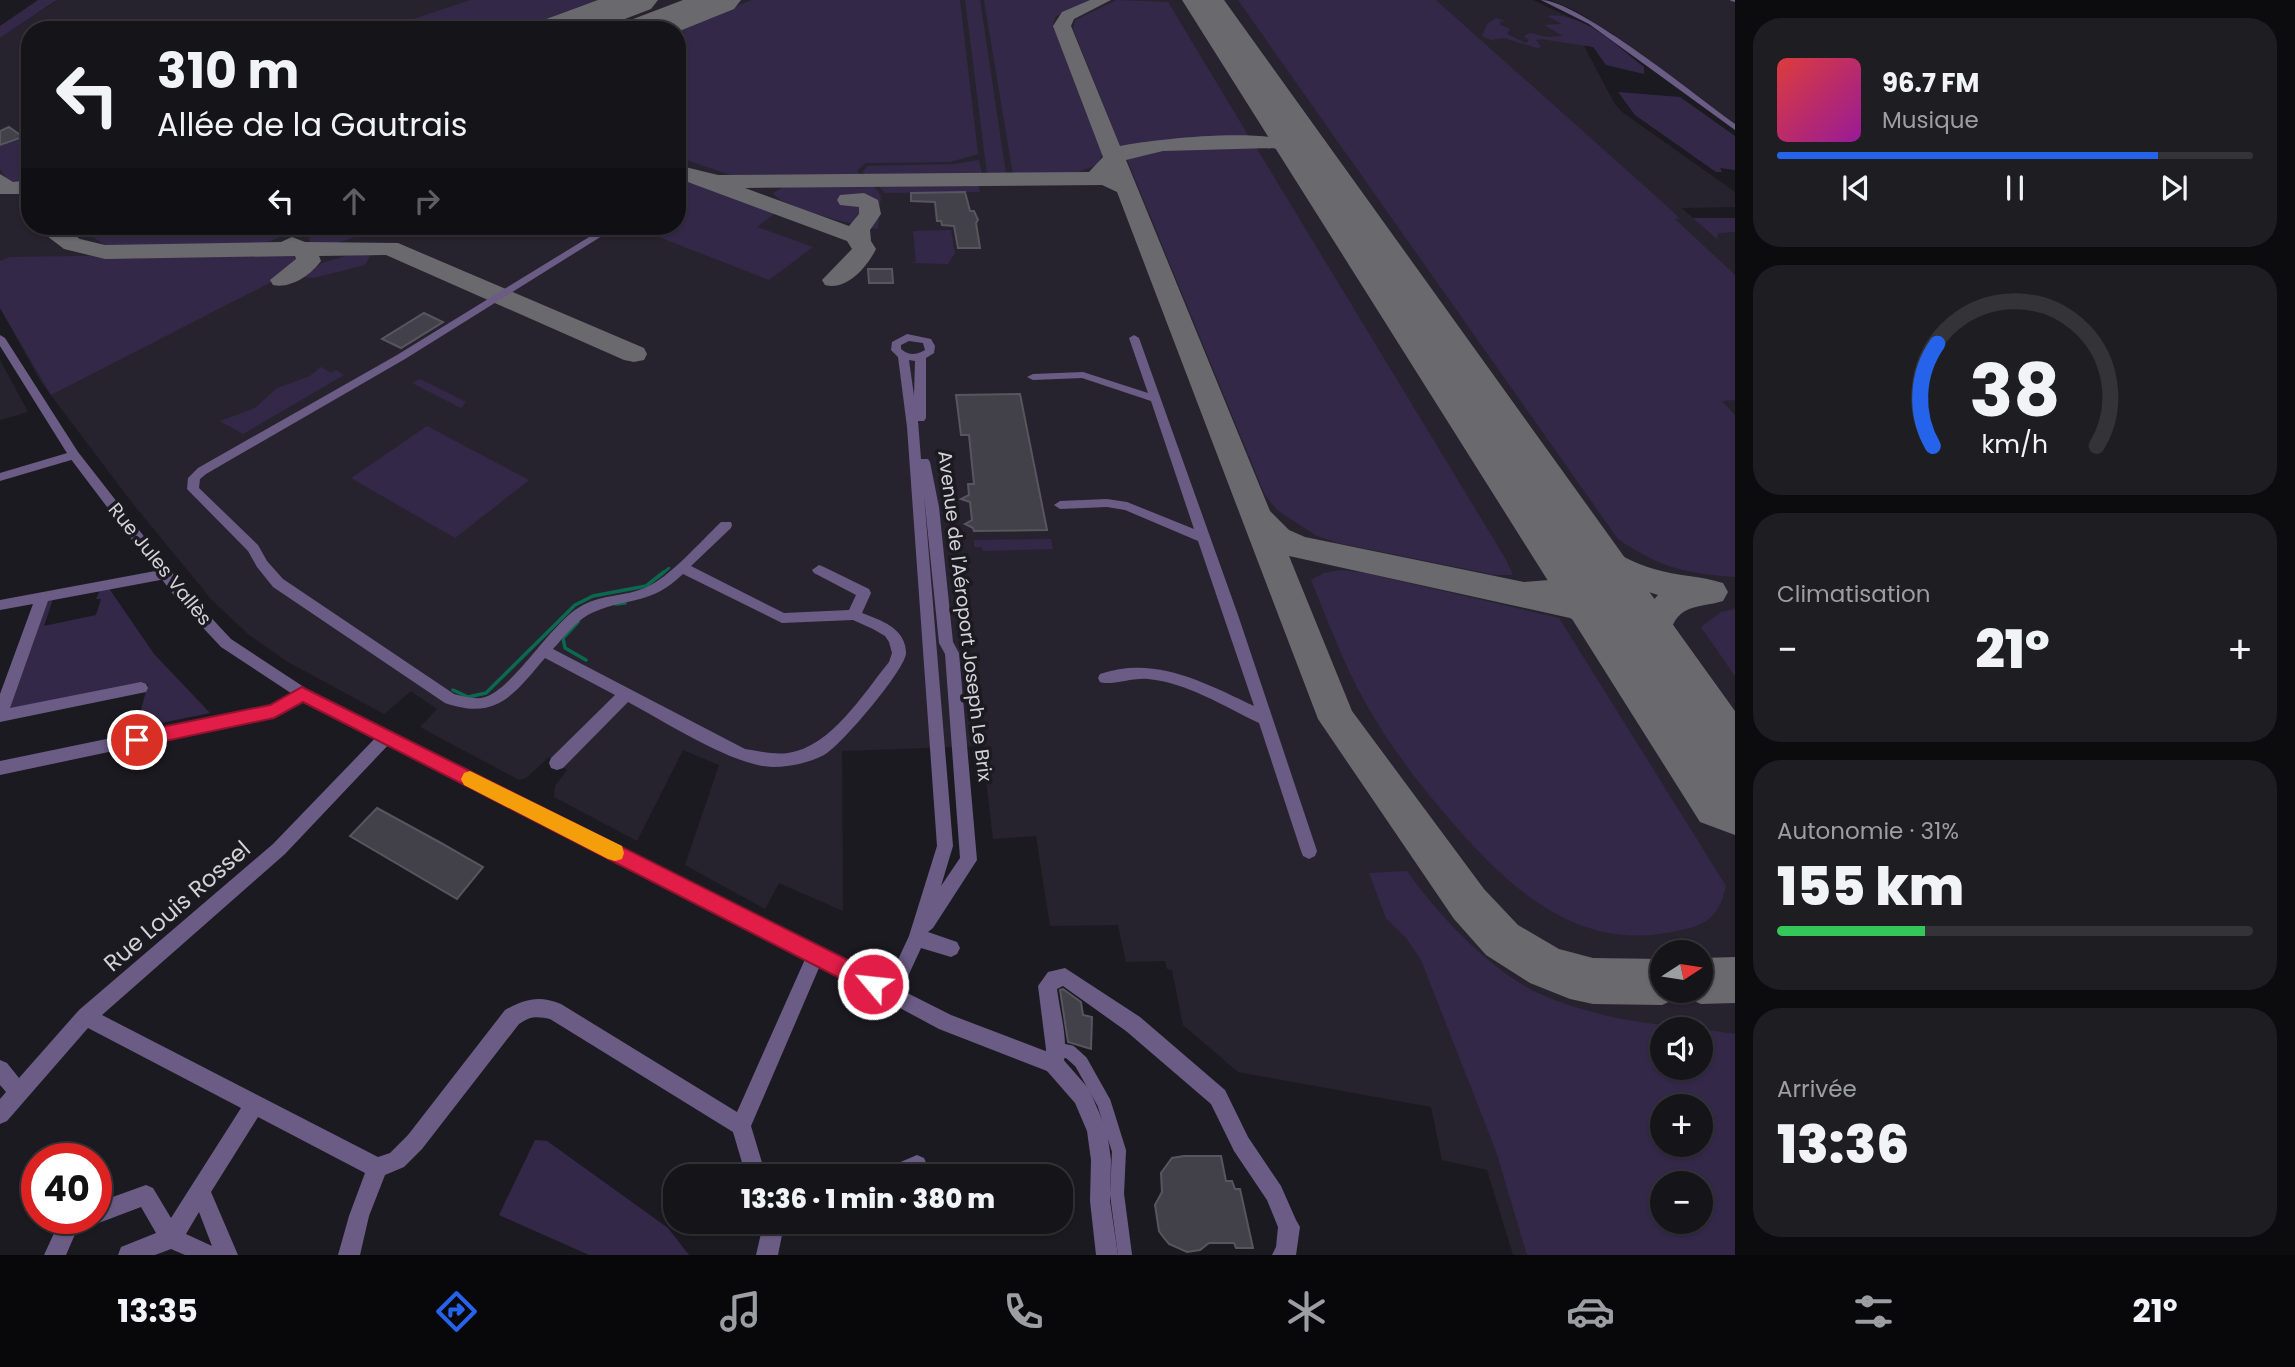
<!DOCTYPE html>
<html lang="fr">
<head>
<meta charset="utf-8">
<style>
  :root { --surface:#151419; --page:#1e1d22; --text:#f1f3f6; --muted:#9d9ea2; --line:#343338; --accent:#2563eb }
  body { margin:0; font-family:Poppins,sans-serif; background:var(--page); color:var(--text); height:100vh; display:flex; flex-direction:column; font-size:26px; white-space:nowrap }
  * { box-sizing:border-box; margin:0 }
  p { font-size:23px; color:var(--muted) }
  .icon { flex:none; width:38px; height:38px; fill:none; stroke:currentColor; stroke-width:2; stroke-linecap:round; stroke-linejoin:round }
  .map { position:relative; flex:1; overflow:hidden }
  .sheet { display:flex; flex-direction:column; gap:18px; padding:18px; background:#0c0b0e; width:560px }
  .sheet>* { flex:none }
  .banner { position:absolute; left:21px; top:21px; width:665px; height:214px; border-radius:28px; box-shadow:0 2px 5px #0004,0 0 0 2px var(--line); background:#151419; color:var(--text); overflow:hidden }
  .needle { width:46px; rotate:78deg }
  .fabs { position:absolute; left:1650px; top:940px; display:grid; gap:14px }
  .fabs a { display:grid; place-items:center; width:63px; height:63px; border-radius:50%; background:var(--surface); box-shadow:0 2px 5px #0004,0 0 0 2px var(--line); font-size:35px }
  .speed { position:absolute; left:21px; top:1143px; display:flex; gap:14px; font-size:35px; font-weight:700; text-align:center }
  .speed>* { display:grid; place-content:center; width:91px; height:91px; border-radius:50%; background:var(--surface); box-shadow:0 2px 5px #0004,0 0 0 2px var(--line); line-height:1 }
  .speed .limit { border:10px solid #d22; background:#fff; color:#111 }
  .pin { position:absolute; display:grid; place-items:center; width:60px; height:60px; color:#fff; margin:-30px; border:4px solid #fff; border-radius:50%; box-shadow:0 2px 7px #0007 }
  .me { position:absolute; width:77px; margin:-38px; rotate:298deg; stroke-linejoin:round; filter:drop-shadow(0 0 5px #0008) }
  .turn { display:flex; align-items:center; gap:24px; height:147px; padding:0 21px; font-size:32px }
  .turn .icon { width:91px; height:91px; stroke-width:2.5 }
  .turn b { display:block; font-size:49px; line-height:60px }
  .lanes { display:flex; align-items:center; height:66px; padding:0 21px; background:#0003; justify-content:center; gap:35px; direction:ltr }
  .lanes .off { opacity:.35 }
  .big { font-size:52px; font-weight:800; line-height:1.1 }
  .sheet .widget { flex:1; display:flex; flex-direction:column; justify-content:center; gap:10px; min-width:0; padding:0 24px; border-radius:28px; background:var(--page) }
  .sheet .dial { align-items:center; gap:0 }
  .dial svg { height:182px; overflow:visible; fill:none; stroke:var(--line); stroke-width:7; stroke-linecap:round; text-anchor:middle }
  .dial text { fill:var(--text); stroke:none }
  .song { display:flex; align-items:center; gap:21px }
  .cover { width:84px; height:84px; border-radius:10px; background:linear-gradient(135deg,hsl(0 70% 55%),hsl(300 70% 35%)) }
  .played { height:7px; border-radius:4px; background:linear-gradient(90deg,var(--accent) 80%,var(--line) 80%) }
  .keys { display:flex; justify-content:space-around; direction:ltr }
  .heat { display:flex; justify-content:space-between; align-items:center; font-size:38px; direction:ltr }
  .charge { height:10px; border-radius:5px; background:linear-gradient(90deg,#34c759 31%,var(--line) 0) }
  .trip { position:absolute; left:663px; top:1164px; width:410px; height:70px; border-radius:28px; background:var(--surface); box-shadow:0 2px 5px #0004,0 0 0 2px var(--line); font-weight:800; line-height:70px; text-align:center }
  .menu { display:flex; height:112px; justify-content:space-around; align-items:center; background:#08080a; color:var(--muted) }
  .menu .icon { width:49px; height:49px }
  .menu .current { color:var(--accent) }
  .menu b { font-size:32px; color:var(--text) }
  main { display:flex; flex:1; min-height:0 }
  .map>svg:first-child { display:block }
</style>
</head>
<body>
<main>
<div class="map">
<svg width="1735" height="1255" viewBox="0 0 1735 1255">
  <rect width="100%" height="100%" fill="#1c1a21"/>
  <path fill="#27232e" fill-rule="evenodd" d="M58 0H1533L1569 17 1614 103 1622 112 1735 192V207L1682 208 1693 218H1735V1255H1513L1487 1170 1442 1160 1431 1107 1238 1072 1183 1025 1172 970 1167 969 1165 961 1126 962 1118 925 1050 926 1036 836 993 839 982 746 842 751 843 911 779 883 765 909 685 865 719 765 683 750 637 841 554 797 555 786 567 770 549 757 526 778 519 780 420 727 437 709 411 691 384 714 286 661 248 634 211 599 130 500 41 382 0 308V38ZM30 30H677V226H30ZM1662 952H1701V990H1662ZM1662 1029H1701V1068H1662ZM1662 1106H1701V1144H1662ZM1662 1183H1701V1222H1662Z
    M1551 0H1735V126L1617 37 1576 11Z
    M0 360 28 412 0 420Z"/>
  <path fill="#342849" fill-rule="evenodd" d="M38 0H57L0 38V26Z
    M471 0H604L521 30H380Z
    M752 0H960L978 154 950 162 865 163 857 171 863 177 731 179 729 178 731 175 677 157V30Z
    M965 0H980L1006 174H987Z
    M984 0H1090L1056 16 1053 24 1103 153 1097 165 1073 174 1013 175Z
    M1117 0 1168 2 1251 140 1161 142 1121 148 1073 29 1075 20Z
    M1238 0H1436L1670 209 1680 219H1675L1735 275V400L1722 401 1735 415V577C1684 573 1661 568 1618 539Z
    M1547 16C1583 11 1618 47 1644 67V74L1606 65 1593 47 1541 39 1536 40 1541 47 1537 48 1504 38 1491 40 1482 36 1487 24 1496 18 1505 21 1500 22V25L1510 29 1507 34 1526 43 1529 40 1524 36 1530 33 1548 37 1563 36 1544 25 1562 24Z
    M1618 92 1680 97 1735 136V170L1720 168 1722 172H1716L1635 115Z
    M30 137V183L17 187 10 185 0 169V146Z
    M1254 144 1505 558 1513 575H1496L1338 543 1317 536 1277 510 1265 495 1126 157C1154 139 1220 145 1254 144Z
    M979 160 982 175 870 177 862 172 868 166 954 164Z
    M677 177 777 212 757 227 813 247 769 280 631 226H677Z
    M872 183 881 196 878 229C859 226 781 208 773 193L787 185Z
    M978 183 980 192 885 193 877 184Z
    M1693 218H1735V232L1718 233 1717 239Z
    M76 226H309L257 246 110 248Z
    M334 226H380C362 233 329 252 310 242L309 238Z
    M951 230 955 253 948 264 910 263 916 262 913 231Z
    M359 252H372L365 265 314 278 299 277 322 263Z
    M285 253 293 255 296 260 283 276 51 395 0 308V261L10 257Z
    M321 367 331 373 336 370 344 375 243 434 220 421 255 408 277 388 310 376Z
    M420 379 466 402 461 408 412 383Z
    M427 426 529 480 455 538 351 478Z
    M1051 539 1053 549 983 551 982 547H974V540Z
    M1341 570 1365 573 1559 618 1726 886C1718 923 1700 927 1666 933 1572 949 1507 885 1451 821 1419 784 1389 745 1365 702 1343 663 1328 621 1311 580L1324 573Z
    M108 587 154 654 210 713 136 728 148 684 5 711 44 601 53 599 44 626 96 615 101 599H96L100 590Z
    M1735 609V676L1701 627 1721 612Z
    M1407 871C1437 914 1488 968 1536 992 1559 1003 1587 1011 1612 1017 1653 1026 1694 1027 1735 1034V1255H1527L1496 1151 1421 960 1406 938 1386 918 1369 873ZM1662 1029H1701V1068H1662ZM1662 1106H1701V1144H1662ZM1662 1183H1701V1222H1662Z
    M535 1140 547 1141 668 1228 689 1255H589L499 1215Z"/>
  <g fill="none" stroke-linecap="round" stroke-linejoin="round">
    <path stroke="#0a694e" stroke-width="2.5" d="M662 574 669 568"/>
    <path stroke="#0a694e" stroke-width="3.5" d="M616 604 625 603
      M578 622 563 638 565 648 586 660
      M453 690 468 697 486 693 575 605 593 596 646 586 664 572"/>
    <path fill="#6a696e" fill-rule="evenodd" d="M1090 0H1111L1074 19 1071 26 1120 146C1158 139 1295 122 1317 155L1314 159 1307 161 1288 151 1272 148 1163 151 1126 160 1270 511 1289 530 1305 537 1524 582 1549 580 1559 573 1557 555 1540 529 1542 526 1503 470 1507 463 1518 460 1529 463C1563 509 1596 552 1654 569 1677 576 1701 576 1723 583L1728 592 1723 601C1711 605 1696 605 1685 611 1659 627 1672 667 1682 688L1677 699 1664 703 1651 699 1615 650 1594 632 1570 618 1289 556 1352 711 1484 889 1518 925 1559 949 1593 958 1662 959V990H1681L1678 998 1662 1005 1593 1004 1570 999 1530 983 1486 955 1454 919 1318 719 1117 192 1102 185 745 188 849 226 859 214V207L840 205 837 200 840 195 864 193 878 200 881 214 870 230 871 241 876 249C867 267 847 291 825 285L822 280 852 249 847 241 677 178V165L718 175 1089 172 1103 157 1053 26 1062 12ZM1592 570 1617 582 1658 595 1644 610 1636 627 1605 605 1579 594Z
      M1186 0H1205L1221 14 1213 19 1207 18Z
      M0 174 13 182 30 180V194H0Z
      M34 226H61L80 239 105 245 281 242 292 237 305 242 398 243 644 348 647 354 644 360 634 362 624 360 386 255 319 256 321 261C311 275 290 289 273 285L270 280 296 259 295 256 105 259 64 249Z
      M1735 957V1003L1701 1004 1685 997 1682 990H1701V958Z"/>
    <path fill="#6a696e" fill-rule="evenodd" d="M598 0H658L651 9 596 30H535L541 21Z
      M683 0H741L734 9 677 32 622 30 628 21Z
      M1182 0H1224L1735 711V835L1700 822Z"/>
  </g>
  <path fill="#424048" stroke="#57555d" stroke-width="2" d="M9 127 23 137 0 145V131Z
    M965 192 970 211H974L978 220 976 223 980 248H958L954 226 942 225 941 221H937L935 202 911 201V193Z
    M868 269H892L893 283H869Z
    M424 313 443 322 401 348 382 339Z
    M1020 394 1047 530 974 531 973 528 965 524 972 520 970 502 961 499 969 495 968 484H974L969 435H961L956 395Z
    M377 808 441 843 483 867 457 899 350 836Z
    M1063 989 1081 1002 1083 1015 1092 1017 1091 1049 1068 1042 1060 990Z
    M1184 1156H1221L1226 1181H1232L1235 1189H1240L1253 1248H1236L1234 1243H1209L1200 1250 1187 1252 1169 1244 1164 1238 1159 1231 1155 1205 1162 1192 1161 1173 1172 1158Z"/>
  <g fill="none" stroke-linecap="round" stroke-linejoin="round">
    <path stroke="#6b5c86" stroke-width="14" d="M1055 1049 1070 1052 1081 1062 1104 1103 1119 1151 1117 1194 1125 1255"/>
    <path fill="#6b5c86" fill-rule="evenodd" d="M1730 0H1735V2L1731 1Z
      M607 226H618L405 359 206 474 200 479 199 488 258 545 267 561 283 579 454 694C463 696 472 699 481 698 512 693 550 622 583 605 601 595 626 596 645 588 669 578 701 541 721 522H731L732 525 731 528 691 566 784 613 849 610 856 595 814 573 812 570 819 565 824 567 869 589 871 593 862 613C880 620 906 628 906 653 906 669 840 747 824 755 809 763 789 767 772 767 731 765 666 722 628 702L563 768 557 770 551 768 549 763 551 758 615 695 545 658C514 694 497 721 445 703L273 587 257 567 248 551 187 489 188 478 198 468 397 355ZM683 574 782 623 853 620 873 629 885 636 889 642 892 653 889 662C863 694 831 747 788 753 773 755 759 751 745 749L553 649C565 636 578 618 594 612 632 596 649 606 683 574Z
      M907 334 931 339 935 346 934 353 926 358V418L924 421H918L921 459H928L930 462 939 507 953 642 959 653 977 860 933 928 928 932 957 942 960 948 957 954 951 957 921 948 897 1000 891 1003 885 1000 882 994 909 936 937 846 907 427 898 357 891 350 892 342ZM909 341 923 343 925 350C916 355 909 356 901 349V345ZM909 360 915 361 914 396ZM924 495 939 643 945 654 960 858 941 886 953 846Z
      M1134 335 1139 338 1238 615 1317 851 1315 856 1309 859 1303 856 1301 851 1259 723C1223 706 1188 683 1148 679 1134 677 1110 686 1100 682L1098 678 1100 674C1155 655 1205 683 1254 706L1198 541 1125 510 1107 507 1060 509 1054 505 1060 501 1107 499 1127 502 1194 529 1151 401 1082 378 1033 380 1027 377 1033 374 1083 372 1148 393 1129 338Z
      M74 451 80 455 78 458 0 481V473Z
      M166 569 173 574 171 578 48 601 10 708 141 682 146 684 148 688 146 692 0 722V694L33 604 0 610V600Z
      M302 688 307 690 309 694 307 698 274 717 0 775V761L271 705Z
      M387 730 392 731 395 736 392 741 285 854 102 1015 378 1157 390 1153 408 1135 505 1010C525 999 539 995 561 1004L737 1112 810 948 816 945 822 948 825 954 751 1126 766 1176H746L733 1132 550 1019C537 1016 530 1016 519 1024L422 1149 404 1167 385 1175 369 1216 360 1255H338L349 1216 365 1173 258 1117 211 1192 238 1255H185L171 1249 155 1255H118L121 1247 156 1233 141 1207 96 1224 92 1223 76 1232 66 1255H44L61 1218H96V1203L146 1185 153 1188 171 1218 241 1108 88 1028 7 1121 0 1124V1099L6 1092 0 1085V1060L7 1063 19 1078 79 1010 273 844 382 731ZM199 1212 212 1246 186 1234Z
      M1065 968 1140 1017 1225 1090 1248 1137 1281 1186 1296 1220 1300 1227 1296 1255H1272L1276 1247 1278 1227 1267 1200 1234 1151 1211 1104 1126 1031 1063 986 1057 989C1060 1014 1071 1047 1061 1071L1054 1074 1047 1071 1044 1064 1046 1049 1038 986 1048 972Z
      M917 1155 924 1158 927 1165 924 1172 915 1176H881L884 1169Z
      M759 1222H800L796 1229 782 1235 778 1255H756L762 1229Z"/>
    <path fill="#6b5c86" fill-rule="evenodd" d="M1541 0C1578 0 1699 98 1735 124V130L1589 24Z
      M0 335 5 338 78 452 189 594 231 639 316 695 951 1015 1061 1057 1089 1089 1107 1131 1111 1160 1110 1201 1118 1255H1096L1090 1201 1091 1160 1087 1131 1075 1103 1047 1071 939 1029 885 1000 306 703 221 647 179 602 70 458 0 346Z"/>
  </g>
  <path fill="#e11d48" stroke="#92132f" stroke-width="2" d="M302 687 880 976 883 984 880 991 873 994 865 991 303 702 274 718 137 747 131 745 128 740 131 734 137 732 270 705Z"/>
  <path fill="#f59e0b" d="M470 771 622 846 624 853 622 859 615 861 608 859 464 785 461 779 464 773Z"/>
  <g text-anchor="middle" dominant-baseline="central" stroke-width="7" stroke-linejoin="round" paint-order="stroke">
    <g font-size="19" fill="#d3d2d6" stroke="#1c1a21">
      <text transform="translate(160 564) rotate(51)">Rue Jules Vallès</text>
      <text transform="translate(965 616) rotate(83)">Avenue de l'Aéroport Joseph Le Brix</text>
    </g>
    <g font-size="23" fill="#d3d2d6" stroke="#1c1a21">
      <text transform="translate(177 906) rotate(-41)">Rue Louis Rossel</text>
    </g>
  </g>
</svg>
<div class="fabs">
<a><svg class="needle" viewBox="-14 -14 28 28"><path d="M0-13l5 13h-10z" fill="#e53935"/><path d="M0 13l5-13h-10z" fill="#9d9ea2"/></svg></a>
<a><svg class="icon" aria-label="sound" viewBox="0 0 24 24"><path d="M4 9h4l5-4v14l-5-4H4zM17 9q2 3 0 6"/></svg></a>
<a>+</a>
<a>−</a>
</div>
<div class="speed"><div class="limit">40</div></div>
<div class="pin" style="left:137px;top:740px;background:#d93025"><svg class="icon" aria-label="arrive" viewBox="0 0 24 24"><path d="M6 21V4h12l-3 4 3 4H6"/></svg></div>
<svg class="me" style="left:873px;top:984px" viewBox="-20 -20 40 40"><circle r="17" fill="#e11d48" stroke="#fff" stroke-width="3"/><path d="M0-11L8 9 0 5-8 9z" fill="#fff"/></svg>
<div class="trip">13:36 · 1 min · 380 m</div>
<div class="banner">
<div class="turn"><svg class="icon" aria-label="left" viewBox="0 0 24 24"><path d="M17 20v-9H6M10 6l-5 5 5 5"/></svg><div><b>310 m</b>Allée de la Gautrais</div></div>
<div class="lanes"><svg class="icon" aria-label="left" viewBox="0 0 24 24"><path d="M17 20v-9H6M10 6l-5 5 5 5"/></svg><svg class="icon off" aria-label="ahead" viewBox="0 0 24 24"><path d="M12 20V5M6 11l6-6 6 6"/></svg><svg class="icon off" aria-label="right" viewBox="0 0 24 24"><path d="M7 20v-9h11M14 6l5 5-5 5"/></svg></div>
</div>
</div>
<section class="sheet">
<div class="widget">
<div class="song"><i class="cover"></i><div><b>96.7 FM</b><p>Musique</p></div></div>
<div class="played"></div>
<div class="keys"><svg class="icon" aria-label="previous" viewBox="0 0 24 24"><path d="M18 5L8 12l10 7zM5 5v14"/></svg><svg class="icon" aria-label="pause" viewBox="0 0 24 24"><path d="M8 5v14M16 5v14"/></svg><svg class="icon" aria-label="next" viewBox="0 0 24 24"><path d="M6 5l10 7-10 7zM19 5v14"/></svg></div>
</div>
<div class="widget dial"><svg viewBox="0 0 100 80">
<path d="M14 69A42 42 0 1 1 86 69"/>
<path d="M14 69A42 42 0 0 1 16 24" stroke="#2563eb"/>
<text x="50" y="56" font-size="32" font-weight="700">38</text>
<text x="50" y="72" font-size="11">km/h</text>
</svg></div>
<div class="widget"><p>Climatisation</p>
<div class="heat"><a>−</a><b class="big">21°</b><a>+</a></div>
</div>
<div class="widget"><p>Autonomie · 31%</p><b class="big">155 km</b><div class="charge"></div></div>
<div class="widget"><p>Arrivée</p><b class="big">13:36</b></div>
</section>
</main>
<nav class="menu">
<b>13:35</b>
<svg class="icon current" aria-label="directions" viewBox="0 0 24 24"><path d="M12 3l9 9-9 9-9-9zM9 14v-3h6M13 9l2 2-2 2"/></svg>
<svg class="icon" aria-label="music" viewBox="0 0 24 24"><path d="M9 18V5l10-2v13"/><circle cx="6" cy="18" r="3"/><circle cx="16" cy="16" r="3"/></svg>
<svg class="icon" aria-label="phone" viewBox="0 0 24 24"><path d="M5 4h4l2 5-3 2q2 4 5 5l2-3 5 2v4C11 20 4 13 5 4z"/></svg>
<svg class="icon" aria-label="climate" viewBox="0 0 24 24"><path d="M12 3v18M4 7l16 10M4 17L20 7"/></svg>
<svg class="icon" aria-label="car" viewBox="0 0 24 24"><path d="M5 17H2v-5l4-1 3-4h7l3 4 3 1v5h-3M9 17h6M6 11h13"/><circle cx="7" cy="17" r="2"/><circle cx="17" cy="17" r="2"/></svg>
<svg class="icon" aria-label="filters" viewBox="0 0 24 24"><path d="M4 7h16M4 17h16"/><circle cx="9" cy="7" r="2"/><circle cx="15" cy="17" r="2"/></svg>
<b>21°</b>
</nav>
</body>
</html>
